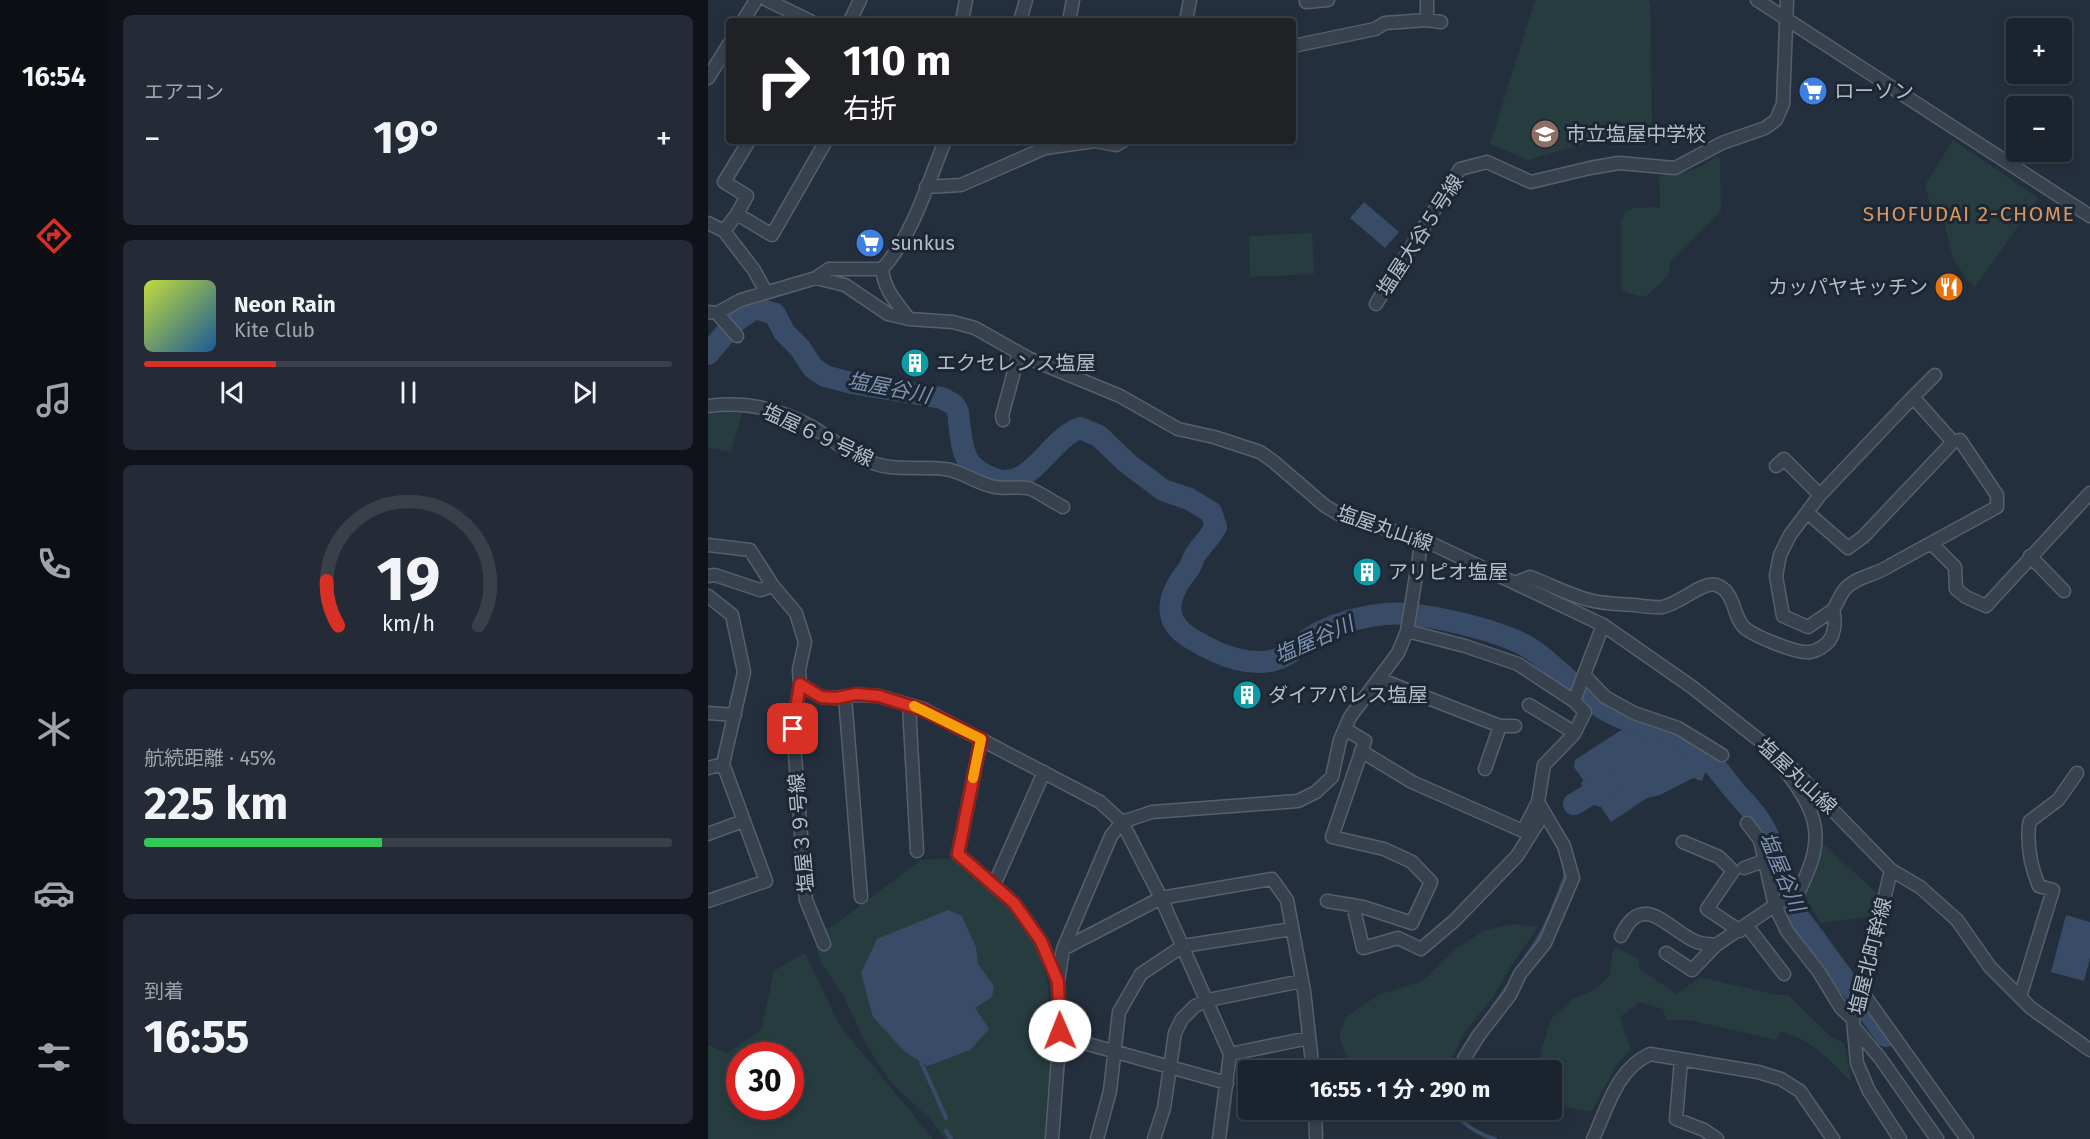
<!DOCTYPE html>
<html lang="ja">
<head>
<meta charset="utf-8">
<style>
  :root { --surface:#1b232e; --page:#242b36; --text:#f1f3f6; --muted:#a0a4aa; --line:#39404a; --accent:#d93025 }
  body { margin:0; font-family:"Fira Sans","Noto Sans JP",sans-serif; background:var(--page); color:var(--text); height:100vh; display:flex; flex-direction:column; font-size:22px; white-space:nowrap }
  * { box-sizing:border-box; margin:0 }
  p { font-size:20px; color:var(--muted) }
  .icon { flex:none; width:33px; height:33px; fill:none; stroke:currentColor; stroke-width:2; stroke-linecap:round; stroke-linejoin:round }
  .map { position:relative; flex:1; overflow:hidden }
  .sheet { display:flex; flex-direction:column; gap:15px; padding:15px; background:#0f1319; width:600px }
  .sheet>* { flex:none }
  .banner { position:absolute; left:18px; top:18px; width:570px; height:126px; border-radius:6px; box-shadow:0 3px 9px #0003,0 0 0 2px var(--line); background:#202124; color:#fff; overflow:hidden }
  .controls { position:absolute; left:1298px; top:18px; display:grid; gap:12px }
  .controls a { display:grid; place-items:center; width:66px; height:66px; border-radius:6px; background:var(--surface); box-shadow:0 3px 9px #0003,0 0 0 2px var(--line); font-size:30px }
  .speed { position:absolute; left:18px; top:1042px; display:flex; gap:12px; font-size:30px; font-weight:700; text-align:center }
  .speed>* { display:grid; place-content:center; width:78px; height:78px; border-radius:50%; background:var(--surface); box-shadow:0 3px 9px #0003,0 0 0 2px var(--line); line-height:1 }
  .speed .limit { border:9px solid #d22; background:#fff; color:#111 }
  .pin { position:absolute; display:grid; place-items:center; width:51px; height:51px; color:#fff; margin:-26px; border-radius:12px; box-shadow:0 3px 9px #0006 }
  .me { position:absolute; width:66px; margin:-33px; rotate:359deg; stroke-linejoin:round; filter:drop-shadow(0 0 4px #0008) }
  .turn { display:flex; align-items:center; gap:21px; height:126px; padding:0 18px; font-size:27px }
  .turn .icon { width:78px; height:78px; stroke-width:2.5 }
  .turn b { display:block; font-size:42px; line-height:51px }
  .big { font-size:45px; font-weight:700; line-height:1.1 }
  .sheet .tile { flex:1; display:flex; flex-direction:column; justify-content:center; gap:9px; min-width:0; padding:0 21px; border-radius:9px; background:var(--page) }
  .sheet .dial { align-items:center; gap:0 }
  .dial svg { height:156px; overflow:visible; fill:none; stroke:var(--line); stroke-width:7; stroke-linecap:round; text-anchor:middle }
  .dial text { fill:var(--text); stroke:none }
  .song { display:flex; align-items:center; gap:18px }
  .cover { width:72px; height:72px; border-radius:9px; background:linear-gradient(135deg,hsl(70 70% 55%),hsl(210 70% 35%)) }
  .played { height:6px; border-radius:3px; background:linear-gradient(90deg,var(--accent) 25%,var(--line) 25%) }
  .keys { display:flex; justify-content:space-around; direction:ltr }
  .heat { display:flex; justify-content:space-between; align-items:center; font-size:33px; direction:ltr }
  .charge { height:9px; border-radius:4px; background:linear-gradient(90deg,#34c759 45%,var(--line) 0) }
  .trip { position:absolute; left:530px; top:1060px; width:324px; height:60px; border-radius:6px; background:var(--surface); box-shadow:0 3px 9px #0003,0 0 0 2px var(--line); font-weight:700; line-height:60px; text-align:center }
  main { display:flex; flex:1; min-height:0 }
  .menu { display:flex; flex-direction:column; width:108px; justify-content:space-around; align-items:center; background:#0b0e12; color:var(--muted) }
  .menu .icon { width:42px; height:42px }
  .menu .selected { color:var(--accent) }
  .menu b { font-size:27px; color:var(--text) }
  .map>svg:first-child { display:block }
</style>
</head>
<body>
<main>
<nav class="menu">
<b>16:54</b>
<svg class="icon selected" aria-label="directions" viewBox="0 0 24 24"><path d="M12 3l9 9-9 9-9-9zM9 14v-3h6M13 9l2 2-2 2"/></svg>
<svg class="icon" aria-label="music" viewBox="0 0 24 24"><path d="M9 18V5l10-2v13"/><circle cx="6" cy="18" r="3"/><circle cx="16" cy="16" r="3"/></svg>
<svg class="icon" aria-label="phone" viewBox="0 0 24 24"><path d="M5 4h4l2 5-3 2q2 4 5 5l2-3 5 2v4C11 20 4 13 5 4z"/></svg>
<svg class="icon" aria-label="climate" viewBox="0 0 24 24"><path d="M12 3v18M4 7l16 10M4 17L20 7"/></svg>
<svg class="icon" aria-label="car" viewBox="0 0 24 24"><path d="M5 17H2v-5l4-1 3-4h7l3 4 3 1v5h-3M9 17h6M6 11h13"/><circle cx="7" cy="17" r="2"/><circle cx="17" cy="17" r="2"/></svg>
<svg class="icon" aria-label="filters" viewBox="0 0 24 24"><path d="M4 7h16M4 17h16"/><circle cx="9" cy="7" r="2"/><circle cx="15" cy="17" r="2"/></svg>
</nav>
<section class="sheet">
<div class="tile"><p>エアコン</p>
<div class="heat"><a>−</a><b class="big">19°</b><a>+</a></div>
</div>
<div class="tile">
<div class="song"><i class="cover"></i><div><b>Neon Rain</b><p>Kite Club</p></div></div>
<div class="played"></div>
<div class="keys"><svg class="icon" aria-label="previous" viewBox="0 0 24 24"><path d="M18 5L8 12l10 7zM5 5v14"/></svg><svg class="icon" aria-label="pause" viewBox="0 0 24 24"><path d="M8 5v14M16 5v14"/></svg><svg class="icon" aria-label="next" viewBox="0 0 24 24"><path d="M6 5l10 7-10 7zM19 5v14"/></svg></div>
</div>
<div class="tile dial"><svg viewBox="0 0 100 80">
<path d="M14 69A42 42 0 1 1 86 69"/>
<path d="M14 69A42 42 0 0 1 8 46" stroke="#d93025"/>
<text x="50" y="56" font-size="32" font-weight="700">19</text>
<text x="50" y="72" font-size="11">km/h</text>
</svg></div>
<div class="tile"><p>航続距離 · 45%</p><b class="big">225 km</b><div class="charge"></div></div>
<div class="tile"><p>到着</p><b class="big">16:55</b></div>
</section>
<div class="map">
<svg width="1382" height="1139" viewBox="0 0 1382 1139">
  <rect width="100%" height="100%" fill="#242f3e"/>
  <path fill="#263c3f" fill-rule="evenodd" d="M827 0H938L942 2 944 125 820 160 782 144Z
    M1245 140 1330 198 1267 287 1261 282 1245 259 1235 217 1222 203 1217 185Z
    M1008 156 1012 159 1013 211 963 260 960 276 937 297 913 291V223L917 212 926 208 952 207 951 176C975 173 988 172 1008 156Z
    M604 233 606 274 542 277 541 236Z
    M36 407 23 452 0 448V411Z
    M1114 843 1171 895 1165 916 1112 923 1096 895 1110 860Z
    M245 858 271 877 302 907 333 952 341 994 345 1032 337 1139H237L221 1118 182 1081 158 1044 135 995 113 962 105 935 125 926 213 860Z
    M804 924 830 927 803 966 785 997 756 1033 738 1071H662L638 1058 631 1035 637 1018 670 995 714 981 749 948 777 930Z
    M908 947 930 959 932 969 969 994 992 977 1068 995H1080L1123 1037 1136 1043 1144 1083C1123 1061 1104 1039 1073 1032L1068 1040 981 1020H958L955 1009 932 1002 912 1017 923 1050 909 1064 883 1112 843 1104V1071H827L843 1019 866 998 888 989 902 975 904 953Z
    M97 953 132 1026 225 1139H0V1045L19 1053 53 1030 66 971ZM32 1056H82V1107H32Z"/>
  <path fill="#394c67" d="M656 202 691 232 677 248 642 218Z
    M918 727 975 748 999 768 994 781 985 778 952 795 939 798 903 822 893 807 886 805 873 784 875 780 866 767 867 760Z
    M240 910 254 916 268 947 270 964 286 986 284 997 267 1008 281 1029 262 1050 220 1066 197 1052 165 1017 153 973 169 939Z
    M1358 915 1382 922V958L1376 981 1343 972Z"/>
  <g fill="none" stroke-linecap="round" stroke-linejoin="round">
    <path stroke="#394c67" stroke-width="4" d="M818 957C836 933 847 905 857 877V871
      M785 1007 800 986
      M756 1048 766 1032
      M213 1062 238 1118
      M744 1110C755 1124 769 1134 787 1139
      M238 1131 243 1139"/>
    <path stroke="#394c67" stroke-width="22" d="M0 354 28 321 47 308 67 314 76 332 92 348 105 368 117 376 143 383 234 398C237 400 243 402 246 405 250 409 251 417 251 422 255 452 255 468 287 479 322 492 341 439 372 428L391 436 419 463 455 490 481 499 503 512 508 527C502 537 496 543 489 552 485 557 484 565 480 570 460 594 452 621 484 639 510 655 549 672 578 655 590 648 600 638 612 632 632 622 655 616 677 614 710 610 796 631 823 649 847 665 865 686 887 703 919 728 965 727 995 754 1007 764 1016 778 1026 790 1035 801 1048 813 1055 826 1069 850 1071 880 1083 905 1089 917 1099 928 1107 939 1130 972 1155 1003 1178 1036
      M866 804 906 780"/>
    <g stroke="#565f6c" stroke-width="15">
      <path id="minor" d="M59 0 102 21
        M598 0V2L620 0
        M1049 0 1382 216
        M719 20 733 22
        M35 21 48 0
        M142 21 152 0
        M254 21 258 0
        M312 21 318 0
        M361 21 365 0
        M478 21 482 0
        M585 46 667 29 677 23 719 20V0
        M0 78 21 44
        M218 187 253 185 337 148 387 141 408 145 415 141
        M29 214 39 196 16 182 41 141
        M0 223 16 231 46 270 58 292
        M16 231 29 214 64 235 118 141
        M174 269C176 290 189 303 201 319
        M108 278 121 269H174C205 236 220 182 237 141
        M668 304 752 169 779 162 823 182 882 168 911 163 967 168 1014 143 1057 128 1068 120 1075 104 1079 0
        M0 312 9 313 33 300 108 278 137 285 180 314 201 319 245 322 267 328 320 358 412 396 470 429 506 437 552 452 566 462 617 506 636 517 714 539 895 625 984 687 1075 759 1183 870 1212 887 1249 920 1282 967 1323 1008 1382 1050
        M9 313 29 336
        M1205 397 1227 375
        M0 406C39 401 75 409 109 430 128 443 147 456 168 464 189 471 215 466 237 469 254 471 266 482 283 486 297 490 308 486 319 488 325 488 348 504 355 507
        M295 420 294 416 311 353
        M1068 466 1076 459 1112 495
        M1100 513 1140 548 1155 537 1245 442
        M1223 543 1247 567 1248 589 1258 597 1278 606 1382 493
        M0 545 42 550 65 586 88 613 97 642 91 670 92 684 85 729 98 900 116 944
        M1322 556 1356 591
        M0 576 7 575 52 590 65 586
        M807 583 822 577C841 584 861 595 881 600 896 604 911 604 927 605 935 606 945 608 954 607 972 604 994 581 1008 585 1028 591 1024 618 1038 629 1049 637 1089 654 1102 652 1109 651 1117 646 1121 641 1127 633 1128 619 1125 610L1100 627 1075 616 1068 576 1072 555 1082 535 1112 495 1205 397 1245 442 1252 440 1289 495V507L1183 565C1169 575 1149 576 1137 589 1132 595 1129 604 1125 610
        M0 596 24 615 36 672 15 764 58 881 0 901
        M699 631 757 646 810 664 866 701
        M876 675 897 697 926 713 970 728 1014 755
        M671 679 792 726 777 769
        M92 684 113 697 128 698 148 695 171 696 215 709 392 802 414 822 453 898 522 1054 511 1139
        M137 697 153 897
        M201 705 209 851
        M821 705 859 728
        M0 713 27 715
        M792 726H807
        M273 739 250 854 306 903 333 941 350 981
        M653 751 704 782 815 831 830 802 836 765 866 734 877 712 866 701 895 625
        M0 768 15 764
        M1039 823 1052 840 1067 906 1079 931 1111 972 1133 1008 1145 1019
        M0 834 35 821
        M975 842 1011 857 1025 871 999 909 1032 931
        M1036 868 1056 861
        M1183 870 1154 992 1145 1019 1149 1063 1161 1091 1192 1139
        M286 885 336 772
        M619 901 655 907 704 923 723 882 704 862 676 849 624 837 657 741 637 729
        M645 905 655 948 690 938 713 949 746 921 809 856 836 813
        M1039 926 1076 974
        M913 936C935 888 962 932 989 942 995 944 1002 944 1008 945L1072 902 1088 897C1117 841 1114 819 1077 770
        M355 949 453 898 564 879 579 900 596 991 605 1071
        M958 953 984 970 1008 945
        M1154 992 1259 1139
        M1312 997 1345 890 1331 886C1322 865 1319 847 1321 825L1322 821 1350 800 1369 773
        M1146 1027 1172 1058 1229 1139
        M351 1036 519 1083
        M522 1054 601 1038
        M973 1060 968 1119 996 1130 1009 1139
        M752 1071 756 1059 771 1035 802 995 812 974 837 943 865 878 856 846 830 802
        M607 1110 608 1137
        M344 1139 352 1031 350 982 355 949 403 836 414 822 444 812 590 801 608 792 624 777 632 740 642 717 690 653 699 631 714 539
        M389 1139 402 1091 411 1012 433 974 475 946 584 929
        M446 1139 456 1108 467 1033 474 1019 487 1006 500 1000 594 981
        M885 1139C900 1107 908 1070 942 1054L1050 1072 1073 1079 1092 1091 1125 1139"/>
    </g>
    <use href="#minor" stroke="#38414e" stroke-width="12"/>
  </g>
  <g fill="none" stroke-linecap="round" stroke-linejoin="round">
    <g stroke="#8d1f18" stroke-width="15">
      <path id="route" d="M85 729 92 684 113 697 128 698 148 694 171 696 215 710 273 739 250 854 306 903 333 941 350 982 352 1031"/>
    </g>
    <use href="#route" stroke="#d93025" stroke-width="10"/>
    <path stroke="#f59e0b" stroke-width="10" d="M206 706 273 739 265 778"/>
  </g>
  <defs>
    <g id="supermarket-disc" transform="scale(1.5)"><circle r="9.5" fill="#3f7fe0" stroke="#1d2633"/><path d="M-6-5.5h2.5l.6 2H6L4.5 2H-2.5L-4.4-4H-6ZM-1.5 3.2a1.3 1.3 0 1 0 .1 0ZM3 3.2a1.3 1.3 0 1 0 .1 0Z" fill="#fff"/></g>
    <g id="school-disc" transform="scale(1.5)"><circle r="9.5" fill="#8d6e63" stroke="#1d2633"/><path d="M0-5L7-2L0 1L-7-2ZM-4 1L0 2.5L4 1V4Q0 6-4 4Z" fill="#fff"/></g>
    <g id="restaurant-disc" transform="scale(1.5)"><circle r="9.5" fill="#e8710a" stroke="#1d2633"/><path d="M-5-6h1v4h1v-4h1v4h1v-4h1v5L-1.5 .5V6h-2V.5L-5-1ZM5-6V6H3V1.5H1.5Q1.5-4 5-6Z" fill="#fff"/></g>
    <g id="building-disc" transform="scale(1.5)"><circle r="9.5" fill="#0f9aa8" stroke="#1d2633"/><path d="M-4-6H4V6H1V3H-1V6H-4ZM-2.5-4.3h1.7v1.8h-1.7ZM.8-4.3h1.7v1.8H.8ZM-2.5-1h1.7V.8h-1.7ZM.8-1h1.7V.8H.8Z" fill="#fff"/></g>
  </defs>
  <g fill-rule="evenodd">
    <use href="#supermarket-disc" x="1105" y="91"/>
    <use href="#school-disc" x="837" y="134"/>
    <use href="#supermarket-disc" x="162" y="243"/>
    <use href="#restaurant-disc" x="1241" y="287"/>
    <use href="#building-disc" x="207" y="363"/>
    <use href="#building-disc" x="659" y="572"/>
    <use href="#building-disc" x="539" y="695"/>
  </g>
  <g text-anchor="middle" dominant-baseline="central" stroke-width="6" stroke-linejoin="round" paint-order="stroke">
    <g font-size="20" fill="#b4bcc9" stroke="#1d2633" text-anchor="start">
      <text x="1126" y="91">ローソン</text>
      <text x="858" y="134">市立塩屋中学校</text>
      <text x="183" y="243">sunkus</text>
      <text x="1220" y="287" text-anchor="end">カッパヤキッチン</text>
      <text x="228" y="363">エクセレンス塩屋</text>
      <text x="680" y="572">アリピオ塩屋</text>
      <text x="560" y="695">ダイアパレス塩屋</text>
    </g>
    <g font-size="20" fill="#b4bcc9" stroke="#1d2633">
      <text transform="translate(712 235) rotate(-57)">塩屋大谷５号線</text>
      <text transform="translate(110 435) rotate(25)">塩屋６９号線</text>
      <text transform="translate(677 528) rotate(19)">塩屋丸山線</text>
      <text transform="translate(1089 776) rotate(43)">塩屋丸山線</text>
      <text transform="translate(93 833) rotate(-95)">塩屋３９号線</text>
      <text transform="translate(1162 956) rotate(-76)">塩屋北町幹線</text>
    </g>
    <g font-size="21" letter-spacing="1.5" fill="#d59563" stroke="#1d2633">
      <text x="1261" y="214">SHOFUDAI 2-CHOME</text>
    </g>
    <g font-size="21" font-style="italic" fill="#7c92b1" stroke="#1d2633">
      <text transform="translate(181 388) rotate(11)">塩屋谷川</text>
      <text transform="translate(606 640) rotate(-24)">塩屋谷川</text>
      <text transform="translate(1074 872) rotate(67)">塩屋谷川</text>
    </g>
  </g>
</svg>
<div class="controls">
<a>+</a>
<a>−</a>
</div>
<div class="speed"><div class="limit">30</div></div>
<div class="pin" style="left:85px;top:729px;background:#d93025"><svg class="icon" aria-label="arrive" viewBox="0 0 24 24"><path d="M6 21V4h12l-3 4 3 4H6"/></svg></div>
<svg class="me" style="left:352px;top:1031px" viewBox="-20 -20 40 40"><circle r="19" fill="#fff"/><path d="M0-13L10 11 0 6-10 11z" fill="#d93025"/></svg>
<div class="trip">16:55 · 1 分 · 290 m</div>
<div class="banner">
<div class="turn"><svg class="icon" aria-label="right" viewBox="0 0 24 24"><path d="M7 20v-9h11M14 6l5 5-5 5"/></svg><div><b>110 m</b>右折</div></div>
</div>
</div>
</main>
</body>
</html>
